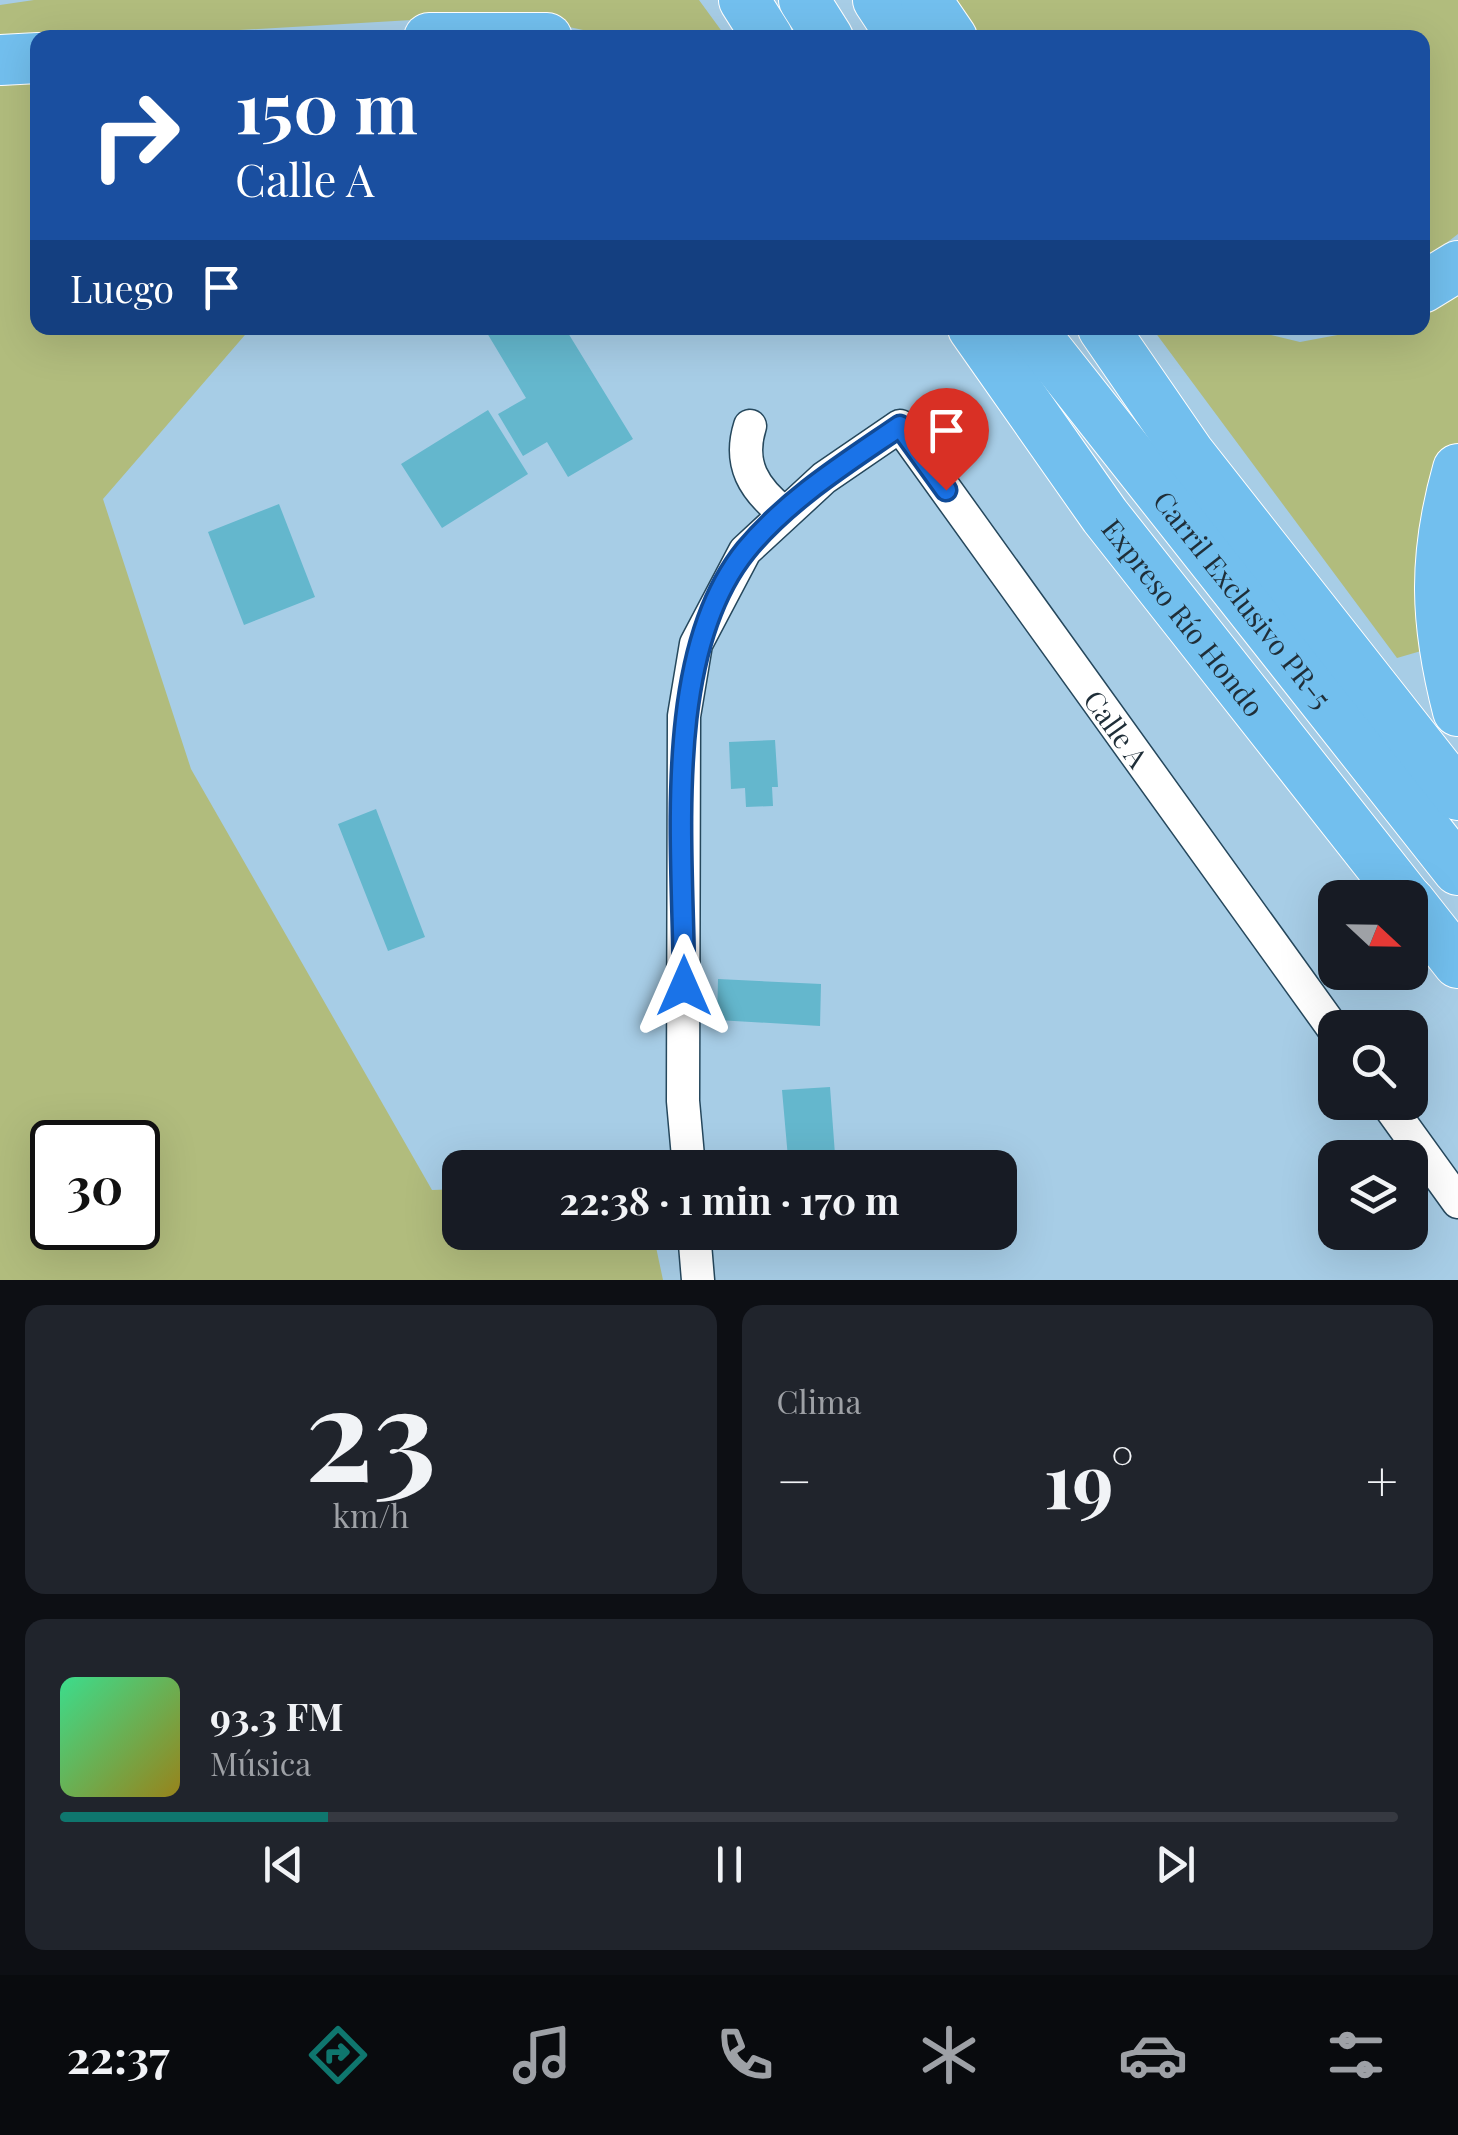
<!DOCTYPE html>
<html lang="es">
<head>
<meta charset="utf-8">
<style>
  :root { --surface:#171b24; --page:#20242c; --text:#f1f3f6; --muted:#9ea1a6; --line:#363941; --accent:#0f766e }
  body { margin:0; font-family:"Playfair Display",serif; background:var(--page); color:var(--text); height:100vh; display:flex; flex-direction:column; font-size:38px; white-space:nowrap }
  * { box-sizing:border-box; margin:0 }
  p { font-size:32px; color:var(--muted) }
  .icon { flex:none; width:55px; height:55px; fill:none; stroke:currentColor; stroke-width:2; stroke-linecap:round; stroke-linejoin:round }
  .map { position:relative; height:1280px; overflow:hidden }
  .drawer { display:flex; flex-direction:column; gap:25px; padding:25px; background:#0d0f14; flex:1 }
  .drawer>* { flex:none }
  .banner { position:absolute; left:30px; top:30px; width:1400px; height:305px; border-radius:20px; box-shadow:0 10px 40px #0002; background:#1a4fa0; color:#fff; overflow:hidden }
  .needle { width:65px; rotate:112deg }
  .buttons { position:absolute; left:1318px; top:880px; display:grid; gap:20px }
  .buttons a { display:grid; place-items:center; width:110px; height:110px; border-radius:20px; background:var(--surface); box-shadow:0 10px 40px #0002; font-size:50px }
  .speed { position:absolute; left:30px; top:1120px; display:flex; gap:20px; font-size:50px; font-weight:700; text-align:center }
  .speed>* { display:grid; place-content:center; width:130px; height:130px; border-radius:50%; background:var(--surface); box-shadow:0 10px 40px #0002; line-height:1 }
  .speed .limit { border:5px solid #111; border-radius:15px; background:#fff; color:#111 }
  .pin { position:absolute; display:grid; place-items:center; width:85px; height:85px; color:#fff; margin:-102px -42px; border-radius:50% 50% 50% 0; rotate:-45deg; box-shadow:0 0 10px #0007 }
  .pin .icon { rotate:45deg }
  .me { position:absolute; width:110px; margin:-55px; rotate:0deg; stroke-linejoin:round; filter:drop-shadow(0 0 8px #0008) }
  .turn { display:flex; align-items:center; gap:35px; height:210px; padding:0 40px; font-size:45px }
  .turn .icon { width:130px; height:130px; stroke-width:2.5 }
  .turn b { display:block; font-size:70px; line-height:85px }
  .then { display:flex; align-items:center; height:95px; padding:0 40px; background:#0003; gap:20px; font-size:38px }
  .big { font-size:75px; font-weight:700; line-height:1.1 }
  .drawer .widget { flex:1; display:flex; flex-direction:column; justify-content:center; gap:15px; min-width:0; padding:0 35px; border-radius:20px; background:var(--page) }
  .drawer .dial { align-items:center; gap:0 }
  .dial b { font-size:130px; line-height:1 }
  .song { display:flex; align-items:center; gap:30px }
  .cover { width:120px; height:120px; border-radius:15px; background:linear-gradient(135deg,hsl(150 70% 55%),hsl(50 70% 35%)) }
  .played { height:10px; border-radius:5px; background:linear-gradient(90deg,var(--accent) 20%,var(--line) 20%) }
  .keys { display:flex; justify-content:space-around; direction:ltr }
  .heat { display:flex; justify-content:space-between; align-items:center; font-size:55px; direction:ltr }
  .drawer .tiles { flex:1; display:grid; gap:25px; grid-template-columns:1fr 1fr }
  .widget:last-child { grid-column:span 2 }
  .trip { position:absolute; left:442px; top:1150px; width:575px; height:100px; border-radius:20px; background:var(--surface); box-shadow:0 10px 40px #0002; font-weight:700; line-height:100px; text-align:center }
  .tab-bar { display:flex; height:160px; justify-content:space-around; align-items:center; background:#090b0e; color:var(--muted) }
  .tab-bar .icon { width:70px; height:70px }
  .tab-bar .current { color:var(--accent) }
  .tab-bar b { font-size:45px; color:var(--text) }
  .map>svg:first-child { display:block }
</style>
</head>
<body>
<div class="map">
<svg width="1458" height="1280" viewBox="0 0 1458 1280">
  <rect width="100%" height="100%" fill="#a7cde6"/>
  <path fill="#b1bc7d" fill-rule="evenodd" d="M34 0H699L726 37H616L555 24 480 16 120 37 38 38 0 46V5Z
    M941 0H1458V234L1423 261 1422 38 967 37Z
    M37 83 38 328H251L103 499 191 769 432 1190 460 1189V1232L653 1233 663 1280H0V86ZM138 1142V1228H52V1142Z
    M1458 289V448L1421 651 1397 658 1152 328H1242L1300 342 1375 328H1422L1423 309Z"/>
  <path fill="#64b7cd" d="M484 328H565L633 439 568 477 547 442 523 456 498 414 526 398Z
    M488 410 528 474 442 528 401 464Z
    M279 504 315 597 244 625 208 532Z
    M775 740 778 787H772L773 806 746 807 745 788 731 789 729 742Z
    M376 809 425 937 388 951 338 824Z
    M718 979 821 984 820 1026 717 1020Z
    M830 1087 836 1168H799L798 1156 788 1158 782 1090Z"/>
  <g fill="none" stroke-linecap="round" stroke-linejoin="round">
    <g stroke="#26485d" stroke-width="35">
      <g id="minor">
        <path d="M750 426C738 464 754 489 783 512"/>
        <path d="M1386 1102 1458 1202"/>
        <path id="s1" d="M689 1168 683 1101 684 716 696 644 745 551 824 478 900 426 1335 1031"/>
        <path d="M694 1232 698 1280"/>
      </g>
    </g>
    <g stroke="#fff" stroke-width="52">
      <g id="highway">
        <path d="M744 0 768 38"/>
        <path d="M804 0 828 38"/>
        <path d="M878 0 903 38"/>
        <path d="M926 0 952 38"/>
        <path d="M429 38H547"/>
        <path d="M0 60 38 58"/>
        <path d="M1422 288 1458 266"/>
        <path id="s2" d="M973 328 1105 516 1406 898"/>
        <path id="s3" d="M1030 328 1458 870"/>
        <path d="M1103 328 1189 453 1458 795"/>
        <path d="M1458 469C1433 557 1435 622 1458 711"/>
        <path d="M1410 902 1458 963"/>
      </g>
    </g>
    <use href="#minor" stroke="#fff" stroke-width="32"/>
    <use href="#highway" stroke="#72bfee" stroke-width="50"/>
  </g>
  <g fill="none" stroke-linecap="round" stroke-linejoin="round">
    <g stroke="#114b97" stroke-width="25">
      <path id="route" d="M684 986C684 855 660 656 746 550 788 499 846 463 900 426L946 490"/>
    </g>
    <use href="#route" stroke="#1a73e8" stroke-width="18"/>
  </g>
  <g text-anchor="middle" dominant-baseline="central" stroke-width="8" stroke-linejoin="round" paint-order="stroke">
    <g font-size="28" fill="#1f2e38" stroke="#d7ebf7">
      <text stroke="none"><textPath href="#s3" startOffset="345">Carril Exclusivo PR-5</textPath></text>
      <text stroke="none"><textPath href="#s2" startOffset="358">Expreso Río Hondo</textPath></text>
      <text stroke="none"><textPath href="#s1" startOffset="1202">Calle A</textPath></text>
    </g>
  </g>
</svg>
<div class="buttons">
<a><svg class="needle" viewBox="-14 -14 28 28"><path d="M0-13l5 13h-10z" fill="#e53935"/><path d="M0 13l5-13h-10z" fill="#9ea1a6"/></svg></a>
<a><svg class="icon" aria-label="search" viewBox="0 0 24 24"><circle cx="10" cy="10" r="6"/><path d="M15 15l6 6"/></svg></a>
<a><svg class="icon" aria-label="layers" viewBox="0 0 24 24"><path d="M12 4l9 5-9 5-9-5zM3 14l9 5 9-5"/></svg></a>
</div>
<div class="speed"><div class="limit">30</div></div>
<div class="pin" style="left:946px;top:490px;background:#d93025"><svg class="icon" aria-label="arrive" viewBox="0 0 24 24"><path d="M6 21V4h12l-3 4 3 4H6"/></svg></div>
<svg class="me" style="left:684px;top:986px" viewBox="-20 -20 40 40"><path d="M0-17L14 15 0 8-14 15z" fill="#1a73e8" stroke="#fff" stroke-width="4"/></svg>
<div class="trip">22:38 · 1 min · 170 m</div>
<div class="banner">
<div class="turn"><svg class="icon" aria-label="right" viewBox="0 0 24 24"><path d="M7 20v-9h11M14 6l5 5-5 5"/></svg><div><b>150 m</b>Calle A</div></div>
<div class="then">Luego<svg class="icon" aria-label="arrive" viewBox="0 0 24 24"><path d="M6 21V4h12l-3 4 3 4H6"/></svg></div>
</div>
</div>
<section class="drawer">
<div class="tiles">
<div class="widget dial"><b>23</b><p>km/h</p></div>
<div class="widget"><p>Clima</p>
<div class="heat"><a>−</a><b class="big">19°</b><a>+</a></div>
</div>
<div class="widget">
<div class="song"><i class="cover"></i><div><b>93.3 FM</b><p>Música</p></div></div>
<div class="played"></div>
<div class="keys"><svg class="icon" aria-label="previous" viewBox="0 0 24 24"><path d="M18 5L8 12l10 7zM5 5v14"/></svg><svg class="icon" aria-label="pause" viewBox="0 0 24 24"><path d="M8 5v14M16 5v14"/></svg><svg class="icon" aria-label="next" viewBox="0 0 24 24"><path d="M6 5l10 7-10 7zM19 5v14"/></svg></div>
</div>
</div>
</section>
<nav class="tab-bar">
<b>22:37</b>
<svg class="icon current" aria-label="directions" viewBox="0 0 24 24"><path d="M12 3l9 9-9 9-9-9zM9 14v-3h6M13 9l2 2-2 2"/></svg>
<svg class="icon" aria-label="music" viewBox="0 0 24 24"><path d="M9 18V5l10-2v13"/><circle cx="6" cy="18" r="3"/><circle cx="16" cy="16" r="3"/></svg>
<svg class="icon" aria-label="phone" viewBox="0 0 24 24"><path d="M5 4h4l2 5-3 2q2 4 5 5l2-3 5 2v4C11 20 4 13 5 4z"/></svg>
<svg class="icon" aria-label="climate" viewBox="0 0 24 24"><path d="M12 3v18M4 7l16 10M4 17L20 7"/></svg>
<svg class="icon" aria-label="car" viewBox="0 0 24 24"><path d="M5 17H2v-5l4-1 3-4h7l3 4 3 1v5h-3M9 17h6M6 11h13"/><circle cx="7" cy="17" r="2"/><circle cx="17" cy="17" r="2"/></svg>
<svg class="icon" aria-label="filters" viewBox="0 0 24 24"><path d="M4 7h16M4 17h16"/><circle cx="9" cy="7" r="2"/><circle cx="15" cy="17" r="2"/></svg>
</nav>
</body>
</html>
